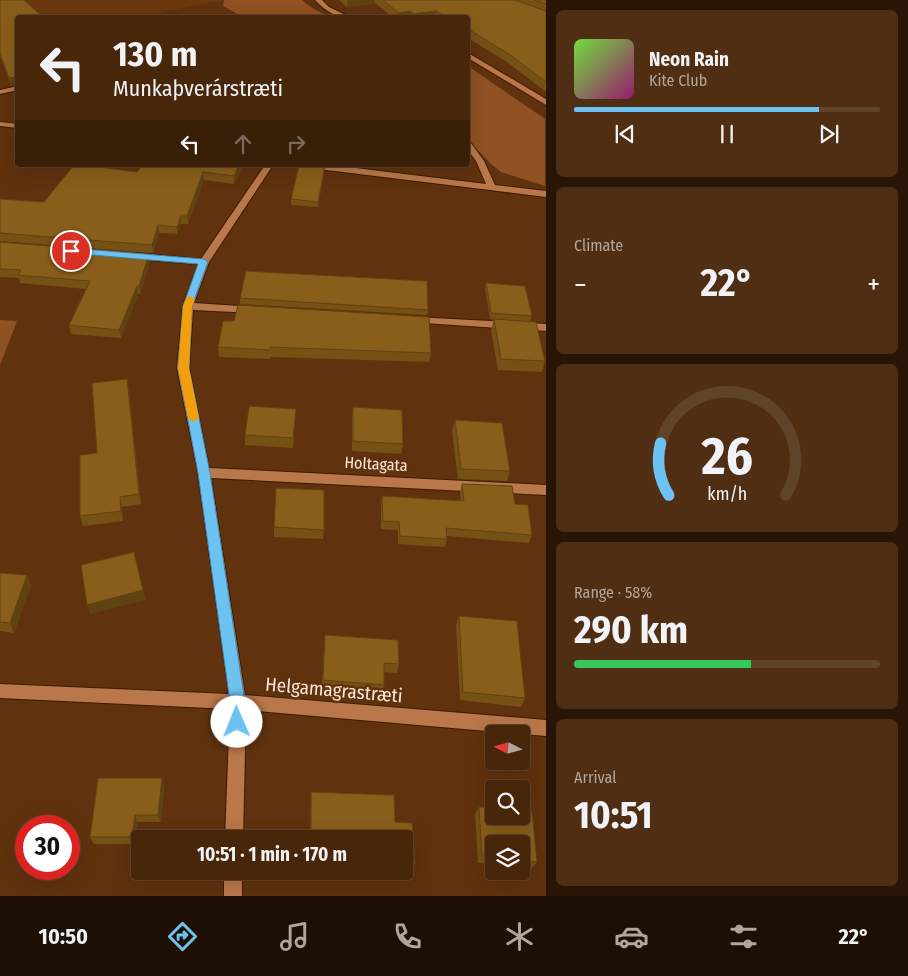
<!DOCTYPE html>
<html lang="en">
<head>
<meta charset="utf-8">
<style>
  :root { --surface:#48260a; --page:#4f2e13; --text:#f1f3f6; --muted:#b1a59c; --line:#60432b; --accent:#6cc3f2 }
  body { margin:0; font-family:"Fira Sans Condensed",sans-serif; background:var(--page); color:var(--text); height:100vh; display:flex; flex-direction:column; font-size:19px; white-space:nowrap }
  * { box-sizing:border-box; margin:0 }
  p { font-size:16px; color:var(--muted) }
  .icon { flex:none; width:28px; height:28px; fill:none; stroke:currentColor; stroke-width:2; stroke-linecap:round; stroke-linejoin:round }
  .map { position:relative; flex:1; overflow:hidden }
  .side { display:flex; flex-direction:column; gap:10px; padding:10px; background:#281506; width:362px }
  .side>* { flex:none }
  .guide { position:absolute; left:15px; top:15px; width:455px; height:152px; border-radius:5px; box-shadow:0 5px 20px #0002,0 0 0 1px var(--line); background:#48260a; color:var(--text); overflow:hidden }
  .needle { width:32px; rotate:276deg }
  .fabs { position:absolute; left:485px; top:725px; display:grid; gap:10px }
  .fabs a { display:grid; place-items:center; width:45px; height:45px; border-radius:5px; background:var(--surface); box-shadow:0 5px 20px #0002,0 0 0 1px var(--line); font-size:25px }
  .speed { position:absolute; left:15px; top:815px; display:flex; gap:10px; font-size:25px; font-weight:700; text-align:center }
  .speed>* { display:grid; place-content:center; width:65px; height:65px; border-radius:50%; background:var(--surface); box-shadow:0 5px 20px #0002,0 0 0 1px var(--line); line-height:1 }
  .speed .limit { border:8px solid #d22; background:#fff; color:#111 }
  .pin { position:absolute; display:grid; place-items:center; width:42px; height:42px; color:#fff; margin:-21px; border:2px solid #fff; border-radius:50%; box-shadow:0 1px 5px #0007 }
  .me { position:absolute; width:55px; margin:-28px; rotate:359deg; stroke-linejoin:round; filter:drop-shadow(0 0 4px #0008) }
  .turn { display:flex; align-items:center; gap:18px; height:105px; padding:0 15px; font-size:22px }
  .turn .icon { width:65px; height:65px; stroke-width:2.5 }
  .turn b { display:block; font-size:35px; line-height:42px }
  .lanes { display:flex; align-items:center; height:48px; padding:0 15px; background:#0003; justify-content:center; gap:25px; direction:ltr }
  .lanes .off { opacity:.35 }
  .big { font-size:38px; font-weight:700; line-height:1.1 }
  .side .widget { flex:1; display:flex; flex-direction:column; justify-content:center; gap:8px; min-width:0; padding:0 18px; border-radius:8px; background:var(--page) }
  .side .dial { align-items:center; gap:0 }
  .dial svg { height:130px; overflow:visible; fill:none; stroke:var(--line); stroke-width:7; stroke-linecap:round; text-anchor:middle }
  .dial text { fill:var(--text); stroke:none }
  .song { display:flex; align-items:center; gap:15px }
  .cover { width:60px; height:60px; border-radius:8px; background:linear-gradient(135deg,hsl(100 70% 55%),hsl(320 70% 35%)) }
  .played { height:5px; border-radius:2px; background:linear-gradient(90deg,var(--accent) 80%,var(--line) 80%) }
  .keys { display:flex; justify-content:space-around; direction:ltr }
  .heat { display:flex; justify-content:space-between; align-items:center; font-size:28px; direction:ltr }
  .charge { height:8px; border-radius:4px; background:linear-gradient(90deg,#34c759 58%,var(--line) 0) }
  .trip { position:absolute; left:131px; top:830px; width:282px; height:50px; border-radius:5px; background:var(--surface); box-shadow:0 5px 20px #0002,0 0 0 1px var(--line); font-weight:700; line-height:50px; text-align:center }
  .menu { display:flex; height:80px; justify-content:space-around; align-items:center; background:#1d0f04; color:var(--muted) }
  .menu .icon { width:35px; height:35px }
  .menu .current { color:var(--accent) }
  .menu b { font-size:22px; color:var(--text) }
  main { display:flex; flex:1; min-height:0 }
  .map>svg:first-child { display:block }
</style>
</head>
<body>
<main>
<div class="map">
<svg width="546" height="896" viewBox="0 0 546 896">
  <rect width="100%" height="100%" fill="#60320e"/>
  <path fill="#6c380f" d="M0 0H224L137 17 18 18Z"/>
  <path fill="#905123" d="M224 0H302L312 8 330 17H243L223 6Z
    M468 66 545 119V186L501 172 490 163 468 140Z
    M0 320 17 321 0 365Z"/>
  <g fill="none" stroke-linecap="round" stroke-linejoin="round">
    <g stroke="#3d1d05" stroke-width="2">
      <path id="minor" d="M315 0H322L329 7 352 18C337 18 325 11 315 0Z
        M468 53 546 99V105L468 58Z
        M18 86V90L0 94V90Z
        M0 122 18 124V128L0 126Z
        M468 142 471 143 484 161 495 185 546 191V197L310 168 306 165H331L486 184 476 161 468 150Z
        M265 165H273L209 262 194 303 254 307 259 310 254 313 193 310 189 368 209 468 546 485V495L211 478 245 695 546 720V736L246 710 243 839H225L230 709 0 698V684L229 694 198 473 177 368 183 306 198 264 134 259 129 256 134 253 201 259Z
        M413 317 546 324V331L409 322 408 320Z
        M224 871H242V896H224Z"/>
    </g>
    <use href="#minor" fill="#b9774a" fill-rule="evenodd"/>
  </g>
  <path fill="#765116" d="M0 0 11 86 0 56Z
    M339 0H546V92L507 62 468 38V18H394L375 3 347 7Z
    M243 165 234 184 204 180 188 224H181L177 234 159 233 153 253 0 241V199L44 202 137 172Z
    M324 172 318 207 291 205V199Z
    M0 242 149 254 150 262 140 294H138L121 338 71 334 69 325 86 289 20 283 19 278 0 277Z
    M486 283 532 316 530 321 490 319 485 288Z
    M240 298 428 310 427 315 240 304Z
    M494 319 545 361 542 372 498 370 491 330Z
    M234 321 431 353 429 362 271 357 270 359 219 357 218 347Z
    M127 379 129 389 141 504 122 507 123 521 83 526 80 516 97 453Z
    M353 407 403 444 401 454 352 451V417Z
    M296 409 293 448 245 445V435Z
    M455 420 510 471 507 481 458 479 452 431Z
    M462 484 515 504 532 535 529 543 447 536V539L445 547 398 544V530L381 529V505L382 496 461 501 460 492Z
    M274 527 324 530 323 539 274 537Z
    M0 573 27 575 31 585 14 633 0 631Z
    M459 616 525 698 521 707 460 700 456 625Z
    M324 644 399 664 397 673 384 672V685L382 694 322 689Z
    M164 786 161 822H137L135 844H94L90 837Z
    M311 792 394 795 395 822 412 823 415 864 412 870H405V839H310Z
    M479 807 494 808V816H521V811L532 812 537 862 531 869 521 868V844H494V864L478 863 475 814Z"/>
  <path fill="#604212" d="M348 0H375V3L347 7Z
    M411 11 410 18H399V13Z
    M436 11 435 18H414V14Z
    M18 77V85L11 86 9 78Z
    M239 165H243L234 184V176Z
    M325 166 324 172 318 207V202Z
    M203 172 204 180 188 224 187 216Z
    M181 216V224L177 234V227Z
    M158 225 159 233 153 253 152 245Z
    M149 254 150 262 140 294 139 286Z
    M137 286 138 294 121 338 119 330Z
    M127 379 129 389 141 504 139 494Z
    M120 497 122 507 123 521 121 511Z
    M27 575 31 585 14 633 10 623Z
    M143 590 146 600 90 614 87 605Z
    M162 778 164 786 161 822 158 815Z
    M135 815 137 822 135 844 132 837Z"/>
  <path fill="#895e1a" stroke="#604212" d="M0 0H24L44 18H18V77L9 78 0 53Z
    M383 0H515L546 11V82L509 54 468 29V18H448L436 11 414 14 411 11 399 13Z
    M534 0H546V4Z
    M74 165H83L137 172 142 165H239L234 176 203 172 187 216H181L177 227 158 225 152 245 0 233V199L44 202Z
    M299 165H313L325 166 318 202 291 199Z
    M0 242 149 254 139 286H137L119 330 69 325 90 281 18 275 21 270 0 269Z
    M246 271 427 281 428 310 240 298Z
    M486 283 525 286 532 316 491 313Z
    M238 305 429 317 431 353 270 347V350L218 347 223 321H234Z
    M494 319 536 322 545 361 501 359Z
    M127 379 139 494 120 497 121 511 80 516V455L97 453 92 383Z
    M249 406 296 409 293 438 245 435Z
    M353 407 402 410 403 444 353 441Z
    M455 420 502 423 510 471 461 469Z
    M462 484 512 486 515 504 528 505 532 535 446 528 447 539 400 536 399 522 383 521 382 496 464 501Z
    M276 488 324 490V530L274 527Z
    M134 552 143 590 87 605 81 565Z
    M0 573 27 575 10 623 0 622Z
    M459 616 517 621 525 698 463 692Z
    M325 635 398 640 399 664 384 663V685L323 680Z
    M98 778H162L158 815H135L132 837H90Z
    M311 792 394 795 395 822 412 823 415 864 405 863V839H311Z
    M479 807 494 808V816H521V811L532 812 537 862 521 860V844H494V857L482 856Z"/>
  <path fill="#6cc3f2" stroke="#467f9d" d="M71 248 204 259 208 262 192 306 189 368 210 473 245 702V722L242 727 237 729 232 727 230 722V702L198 473 178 368 183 306 198 264 68 253V249Z"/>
  <path fill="#f59e0b" d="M190 296 195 299 192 306 189 368 199 418 193 422 188 418 178 368 183 306 187 297Z"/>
  <g text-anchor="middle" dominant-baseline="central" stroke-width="5" stroke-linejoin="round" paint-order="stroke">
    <g font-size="16" fill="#fce6d8" stroke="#60320e">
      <text transform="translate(376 464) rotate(3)">Holtagata</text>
    </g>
    <g font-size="19" fill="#fce6d8" stroke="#60320e">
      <text transform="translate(334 690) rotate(5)">Helgamagrastræti</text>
    </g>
  </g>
</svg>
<div class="fabs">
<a><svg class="needle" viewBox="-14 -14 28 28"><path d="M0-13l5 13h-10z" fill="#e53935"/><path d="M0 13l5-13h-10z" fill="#b1a59c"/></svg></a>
<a><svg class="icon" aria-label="search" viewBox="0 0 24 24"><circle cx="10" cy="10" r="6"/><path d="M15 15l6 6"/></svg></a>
<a><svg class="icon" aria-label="layers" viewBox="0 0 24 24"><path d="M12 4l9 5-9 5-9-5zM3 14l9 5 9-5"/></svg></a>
</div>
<div class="speed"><div class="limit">30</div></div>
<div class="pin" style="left:71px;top:251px;background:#d93025"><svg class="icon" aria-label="arrive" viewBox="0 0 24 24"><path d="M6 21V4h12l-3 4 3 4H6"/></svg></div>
<svg class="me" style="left:237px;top:722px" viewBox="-20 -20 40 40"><circle r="19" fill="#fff"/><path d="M0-13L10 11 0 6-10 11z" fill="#6cc3f2"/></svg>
<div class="trip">10:51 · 1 min · 170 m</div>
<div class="guide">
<div class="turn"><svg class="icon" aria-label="left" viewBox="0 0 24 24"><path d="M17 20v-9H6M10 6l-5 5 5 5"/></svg><div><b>130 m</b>Munkaþverárstræti</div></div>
<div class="lanes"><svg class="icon" aria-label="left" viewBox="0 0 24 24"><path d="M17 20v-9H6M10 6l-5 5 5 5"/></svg><svg class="icon off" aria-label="ahead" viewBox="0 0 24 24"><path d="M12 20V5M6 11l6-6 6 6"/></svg><svg class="icon off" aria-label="right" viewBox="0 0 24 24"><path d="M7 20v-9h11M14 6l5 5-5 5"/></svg></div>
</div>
</div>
<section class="side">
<div class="widget">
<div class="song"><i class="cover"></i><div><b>Neon Rain</b><p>Kite Club</p></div></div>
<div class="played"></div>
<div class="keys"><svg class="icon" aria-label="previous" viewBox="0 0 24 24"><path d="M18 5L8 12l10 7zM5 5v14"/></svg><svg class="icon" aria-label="pause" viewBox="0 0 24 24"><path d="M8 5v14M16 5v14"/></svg><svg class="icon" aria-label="next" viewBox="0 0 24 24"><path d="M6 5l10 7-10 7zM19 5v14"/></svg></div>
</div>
<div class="widget"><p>Climate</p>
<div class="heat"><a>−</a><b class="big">22°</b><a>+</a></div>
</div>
<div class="widget dial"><svg viewBox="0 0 100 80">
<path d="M14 69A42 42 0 1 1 86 69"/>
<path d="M14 69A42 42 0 0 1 9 37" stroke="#6cc3f2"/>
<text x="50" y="56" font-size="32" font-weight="700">26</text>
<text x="50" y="72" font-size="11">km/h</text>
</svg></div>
<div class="widget"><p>Range · 58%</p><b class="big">290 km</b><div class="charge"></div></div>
<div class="widget"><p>Arrival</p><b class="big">10:51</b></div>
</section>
</main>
<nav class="menu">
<b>10:50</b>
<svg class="icon current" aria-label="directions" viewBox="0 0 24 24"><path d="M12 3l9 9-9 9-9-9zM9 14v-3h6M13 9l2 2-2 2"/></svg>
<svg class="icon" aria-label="music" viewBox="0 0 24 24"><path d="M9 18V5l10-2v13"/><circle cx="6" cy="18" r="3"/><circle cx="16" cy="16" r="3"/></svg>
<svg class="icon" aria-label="phone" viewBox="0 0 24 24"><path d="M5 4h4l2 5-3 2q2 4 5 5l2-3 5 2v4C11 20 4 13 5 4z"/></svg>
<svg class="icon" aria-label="climate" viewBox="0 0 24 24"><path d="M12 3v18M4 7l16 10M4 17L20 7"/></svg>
<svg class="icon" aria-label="car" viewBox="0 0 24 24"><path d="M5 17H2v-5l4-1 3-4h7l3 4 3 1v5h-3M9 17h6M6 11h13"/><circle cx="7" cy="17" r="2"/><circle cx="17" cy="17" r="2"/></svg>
<svg class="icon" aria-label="filters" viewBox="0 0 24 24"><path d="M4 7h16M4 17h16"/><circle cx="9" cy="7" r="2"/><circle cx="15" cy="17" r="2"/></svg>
<b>22°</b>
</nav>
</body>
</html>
